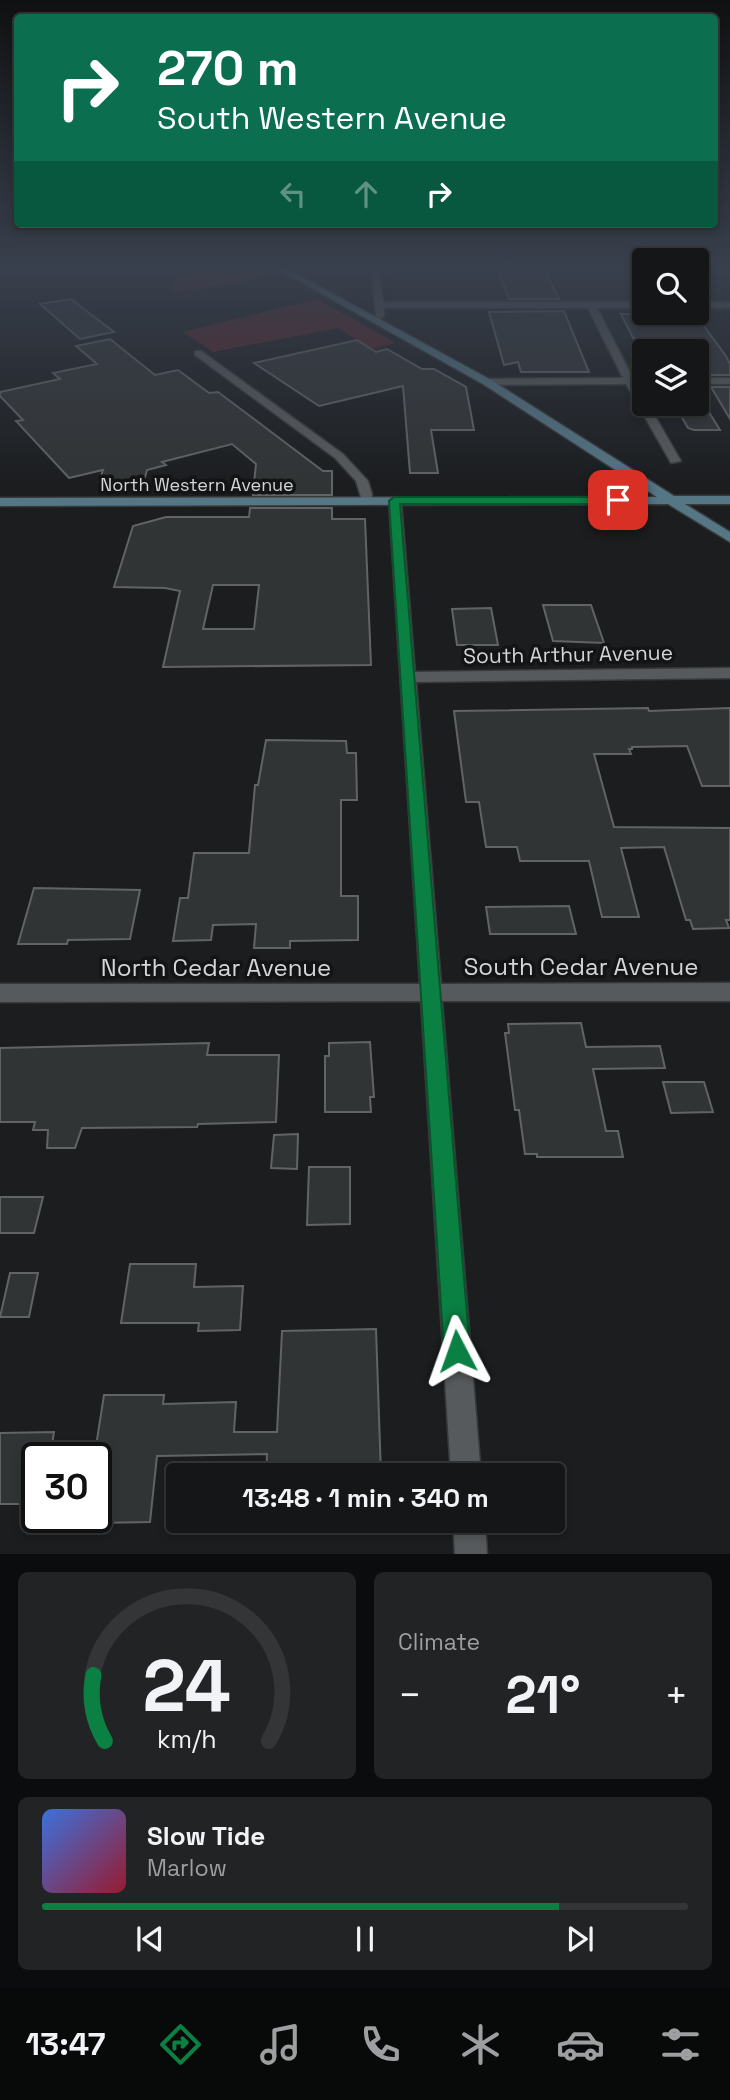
<!DOCTYPE html>
<html lang="en">
<head>
<meta charset="utf-8">
<style>
  :root { --surface:#141617; --page:#212324; --text:#f1f3f6; --muted:#9d9fa1; --line:#333536; --accent:#0b8043 }
  body { margin:0; font-family:"Space Grotesk",sans-serif; background:var(--page); color:var(--text); height:100vh; display:flex; flex-direction:column; font-size:26px; white-space:nowrap }
  * { box-sizing:border-box; margin:0 }
  p { font-size:23px; color:var(--muted) }
  .icon { flex:none; width:38px; height:38px; fill:none; stroke:currentColor; stroke-width:2; stroke-linecap:round; stroke-linejoin:round }
  .map { position:relative; height:1554px; overflow:hidden }
  .side { display:flex; flex-direction:column; gap:18px; padding:18px; background:#0b0c0d; flex:1 }
  .side>* { flex:none }
  .guide { position:absolute; left:14px; top:14px; width:704px; height:214px; border-radius:7px; box-shadow:0 4px 10px #0003,0 0 0 2px var(--line); background:#0b6e4f; color:#fff; overflow:hidden }
  .fabs { position:absolute; left:632px; top:248px; display:grid; gap:14px }
  .fabs a { display:grid; place-items:center; width:77px; height:77px; border-radius:7px; background:var(--surface); box-shadow:0 4px 10px #0003,0 0 0 2px var(--line); font-size:35px }
  .speed { position:absolute; left:21px; top:1442px; display:flex; gap:14px; font-size:35px; font-weight:700; text-align:center }
  .speed>* { display:grid; place-content:center; width:91px; height:91px; border-radius:50%; background:var(--surface); box-shadow:0 4px 10px #0003,0 0 0 2px var(--line); line-height:1 }
  .speed .limit { border:4px solid #111; border-radius:10px; background:#fff; color:#111 }
  .pin { position:absolute; display:grid; place-items:center; width:60px; height:60px; color:#fff; margin:-30px; border-radius:14px; box-shadow:0 4px 10px #0006 }
  .me { position:absolute; width:77px; margin:-38px; rotate:356deg; stroke-linejoin:round; filter:drop-shadow(0 0 5px #0008) }
  .turn { display:flex; align-items:center; gap:24px; height:147px; padding:0 28px; font-size:32px }
  .turn .icon { width:91px; height:91px; stroke-width:2.5 }
  .turn b { display:block; font-size:49px; line-height:60px }
  .lanes { display:flex; align-items:center; height:66px; padding:0 28px; background:#0003; justify-content:center; gap:35px; direction:ltr }
  .lanes .off { opacity:.35 }
  .big { font-size:52px; font-weight:700; line-height:1.1 }
  .side .widget { flex:1; display:flex; flex-direction:column; justify-content:center; gap:10px; min-width:0; padding:0 24px; border-radius:10px; background:var(--page) }
  .side .dial { align-items:center; gap:0 }
  .dial svg { height:182px; overflow:visible; fill:none; stroke:var(--line); stroke-width:7; stroke-linecap:round; text-anchor:middle }
  .dial text { fill:var(--text); stroke:none }
  .song { display:flex; align-items:center; gap:21px }
  .cover { width:84px; height:84px; border-radius:10px; background:linear-gradient(135deg,hsl(220 70% 55%),hsl(350 70% 35%)) }
  .played { height:7px; border-radius:4px; background:linear-gradient(90deg,var(--accent) 80%,var(--line) 80%) }
  .keys { display:flex; justify-content:space-around; direction:ltr }
  .heat { display:flex; justify-content:space-between; align-items:center; font-size:38px; direction:ltr }
  .side .tiles { flex:1; display:grid; gap:18px; grid-template-columns:1fr 1fr }
  .widget:last-child { grid-column:span 2 }
  .trip { position:absolute; left:166px; top:1463px; width:399px; height:70px; border-radius:7px; background:var(--surface); box-shadow:0 4px 10px #0003,0 0 0 2px var(--line); font-weight:700; line-height:70px; text-align:center }
  .tab-bar { display:flex; height:112px; justify-content:space-around; align-items:center; background:#080909; color:var(--muted) }
  .tab-bar .icon { width:49px; height:49px }
  .tab-bar .selected { color:var(--accent) }
  .tab-bar b { font-size:32px; color:var(--text) }
  .map>svg:first-child { display:block }
</style>
</head>
<body>
<div class="map">
<svg width="730" height="1554" viewBox="0 0 730 1554">
  <rect width="100%" height="100%" fill="#1b1d1f"/>
  <path fill="#1f272b" d="M392 267H644V300L397 302Z"/>
  <path fill="#572328" d="M181 267H261L276 276 172 293Z
    M317 299 396 343 371 349 338 328 213 352 183 332Z"/>
  <path fill="#313435" stroke="#616466" stroke-width="2" fill-rule="evenodd" d="M505 267H543L559 299H509L499 273H507Z
    M71 299 80 306 114 332 80 339 40 304Z
    M564 311 589 372H521L518 362 504 365 489 312Z
    M621 314H695L726 356 730 364V375H704L696 363V352H664L655 338H633Z
    M110 339 155 375 178 370 209 393 218 392 323 471H332V495H252L278 488 277 482 254 483 256 464 232 444 162 462 166 465 147 470 143 484 99 482 103 470 69 478 16 421 23 420 0 396V392L60 379 53 373 97 364 76 346Z
    M357 340 376 352 387 349 422 369H434L466 387 474 430H431L438 473H410L403 386 319 406 254 363Z
    M711 387H730V419Z
    M674 404H704L720 430H694L688 428Z
    M250 508H332V519H365L371 665 163 667 180 591 165 588 114 587 133 526 166 517H249ZM213 585H259L254 629H203Z
    M543 605H591L604 643 553 641Z
    M491 608 498 645H457L452 609Z
    M648 708 649 711 730 708V786H702L687 746 632 747V749H629L631 754H594L614 827 730 828V920H726L729 928 693 929 690 920H686L664 847 621 848 639 917H602L589 861H520L517 847H486L479 802H466L454 711Z
    M266 740 346 741 347 753H356L357 800H341V896H358V940L290 941V948H254L256 924 213 925 211 940 173 941 180 898H188L194 853H249L255 785H258Z
    M34 888 140 890 130 939 68 940 67 944H18Z
    M569 906 576 934H490L486 907Z
    M581 1023 586 1047 660 1046 665 1068 593 1069 606 1131H618L623 1157H537V1154H525L519 1110H515L505 1033H509L508 1024Z
    M370 1042 374 1097H370L371 1112H325V1056H329V1043Z
    M209 1043 207 1055H279L276 1122 198 1124 197 1127 82 1128 75 1148H47L48 1130H33L35 1122H0V1048Z
    M663 1082H704L713 1112 671 1113Z
    M298 1134 297 1169 271 1168 274 1135Z
    M309 1167H350V1224L307 1225Z
    M0 1197H43L34 1233H0Z
    M130 1264H196L194 1287 243 1286 240 1330 198 1331 199 1323H121Z
    M10 1273H38L29 1317H0Z
    M376 1329 381 1475H266L267 1454 157 1456 150 1522 96 1523V1446L104 1395H164L163 1404 236 1402 234 1432H277L282 1331Z
    M54 1432 50 1458H37V1504H0V1433Z"/>
  <g fill="none" stroke-linecap="round" stroke-linejoin="round">
    <g stroke="#37393a" stroke-width="3">
      <path id="street" d="M371 267H379L383 302H644V308H597L633 378H644V384H636L644 398V404H648L681 461 671 463 626 384 487 385 482 382 487 379 623 378 588 308H384V316L380 319 376 316Z
        M696 302H730V308H696Z
        M195 351H201L343 454 368 481 372 494 371 504H363L356 481 335 458 195 355Z
        M696 378H730V384H696Z
        M395 497 401 501 415 672 730 668V678L416 682 441 984 730 983V1001H442L481 1475H451L421 1001 0 1002V984H420L389 501Z
        M453 1521H485L487 1554H455Z"/>
    </g>
    <g stroke="#37393a" stroke-width="3">
      <path id="secondary" d="M274 267H284L491 380 674 496H730V504H685L730 532V542L668 504 0 506V498L657 497 483 384Z"/>
    </g>
    <use href="#street" fill="#575a5c" fill-rule="evenodd"/>
    <use href="#secondary" fill="#557685" fill-rule="evenodd"/>
  </g>
  <linearGradient id="sky" x2="0" y2="1"><stop stop-color="#0f1011"/><stop offset="0.55" stop-color="#39404d"/><stop offset="1" stop-color="#39404d" stop-opacity="0"/></linearGradient>
  <rect width="730" height="485" fill="url(#sky)"/>
  <path fill="#0b8043" stroke="#07532c" stroke-width="2" d="M394 497H618L624 500 618 504H400L470 1351 466 1360 457 1364 448 1360 444 1351 389 501Z"/>
  <g text-anchor="middle" dominant-baseline="central" stroke-width="7" stroke-linejoin="round" paint-order="stroke">
    <g font-size="18" fill="#d3d5d6" stroke="#121416">
      <text x="197" y="484">North Western Avenue</text>
    </g>
    <g font-size="21" fill="#d3d5d6" stroke="#121416">
      <text transform="translate(568 654) rotate(-1)">South Arthur Avenue</text>
    </g>
    <g font-size="24" fill="#d3d5d6" stroke="#121416">
      <text x="581" y="966">South Cedar Avenue</text>
      <text x="216" y="967">North Cedar Avenue</text>
    </g>
  </g>
</svg>
<div class="fabs">
<a><svg class="icon" aria-label="search" viewBox="0 0 24 24"><circle cx="10" cy="10" r="6"/><path d="M15 15l6 6"/></svg></a>
<a><svg class="icon" aria-label="layers" viewBox="0 0 24 24"><path d="M12 4l9 5-9 5-9-5zM3 14l9 5 9-5"/></svg></a>
</div>
<div class="speed"><div class="limit">30</div></div>
<div class="pin" style="left:618px;top:500px;background:#d93025"><svg class="icon" aria-label="arrive" viewBox="0 0 24 24"><path d="M6 21V4h12l-3 4 3 4H6"/></svg></div>
<svg class="me" style="left:457px;top:1351px" viewBox="-20 -20 40 40"><path d="M0-17L14 15 0 8-14 15z" fill="#0b8043" stroke="#fff" stroke-width="4"/></svg>
<div class="trip">13:48 · 1 min · 340 m</div>
<div class="guide">
<div class="turn"><svg class="icon" aria-label="right" viewBox="0 0 24 24"><path d="M7 20v-9h11M14 6l5 5-5 5"/></svg><div><b>270 m</b>South Western Avenue</div></div>
<div class="lanes"><svg class="icon off" aria-label="left" viewBox="0 0 24 24"><path d="M17 20v-9H6M10 6l-5 5 5 5"/></svg><svg class="icon off" aria-label="ahead" viewBox="0 0 24 24"><path d="M12 20V5M6 11l6-6 6 6"/></svg><svg class="icon" aria-label="right" viewBox="0 0 24 24"><path d="M7 20v-9h11M14 6l5 5-5 5"/></svg></div>
</div>
</div>
<section class="side">
<div class="tiles">
<div class="widget dial"><svg viewBox="0 0 100 80">
<path d="M14 69A42 42 0 1 1 86 69"/>
<path d="M14 69A42 42 0 0 1 9 40" stroke="#0b8043"/>
<text x="50" y="56" font-size="32" font-weight="700">24</text>
<text x="50" y="72" font-size="11">km/h</text>
</svg></div>
<div class="widget"><p>Climate</p>
<div class="heat"><a>−</a><b class="big">21°</b><a>+</a></div>
</div>
<div class="widget">
<div class="song"><i class="cover"></i><div><b>Slow Tide</b><p>Marlow</p></div></div>
<div class="played"></div>
<div class="keys"><svg class="icon" aria-label="previous" viewBox="0 0 24 24"><path d="M18 5L8 12l10 7zM5 5v14"/></svg><svg class="icon" aria-label="pause" viewBox="0 0 24 24"><path d="M8 5v14M16 5v14"/></svg><svg class="icon" aria-label="next" viewBox="0 0 24 24"><path d="M6 5l10 7-10 7zM19 5v14"/></svg></div>
</div>
</div>
</section>
<nav class="tab-bar">
<b>13:47</b>
<svg class="icon selected" aria-label="directions" viewBox="0 0 24 24"><path d="M12 3l9 9-9 9-9-9zM9 14v-3h6M13 9l2 2-2 2"/></svg>
<svg class="icon" aria-label="music" viewBox="0 0 24 24"><path d="M9 18V5l10-2v13"/><circle cx="6" cy="18" r="3"/><circle cx="16" cy="16" r="3"/></svg>
<svg class="icon" aria-label="phone" viewBox="0 0 24 24"><path d="M5 4h4l2 5-3 2q2 4 5 5l2-3 5 2v4C11 20 4 13 5 4z"/></svg>
<svg class="icon" aria-label="climate" viewBox="0 0 24 24"><path d="M12 3v18M4 7l16 10M4 17L20 7"/></svg>
<svg class="icon" aria-label="car" viewBox="0 0 24 24"><path d="M5 17H2v-5l4-1 3-4h7l3 4 3 1v5h-3M9 17h6M6 11h13"/><circle cx="7" cy="17" r="2"/><circle cx="17" cy="17" r="2"/></svg>
<svg class="icon" aria-label="filters" viewBox="0 0 24 24"><path d="M4 7h16M4 17h16"/><circle cx="9" cy="7" r="2"/><circle cx="15" cy="17" r="2"/></svg>
</nav>
</body>
</html>
